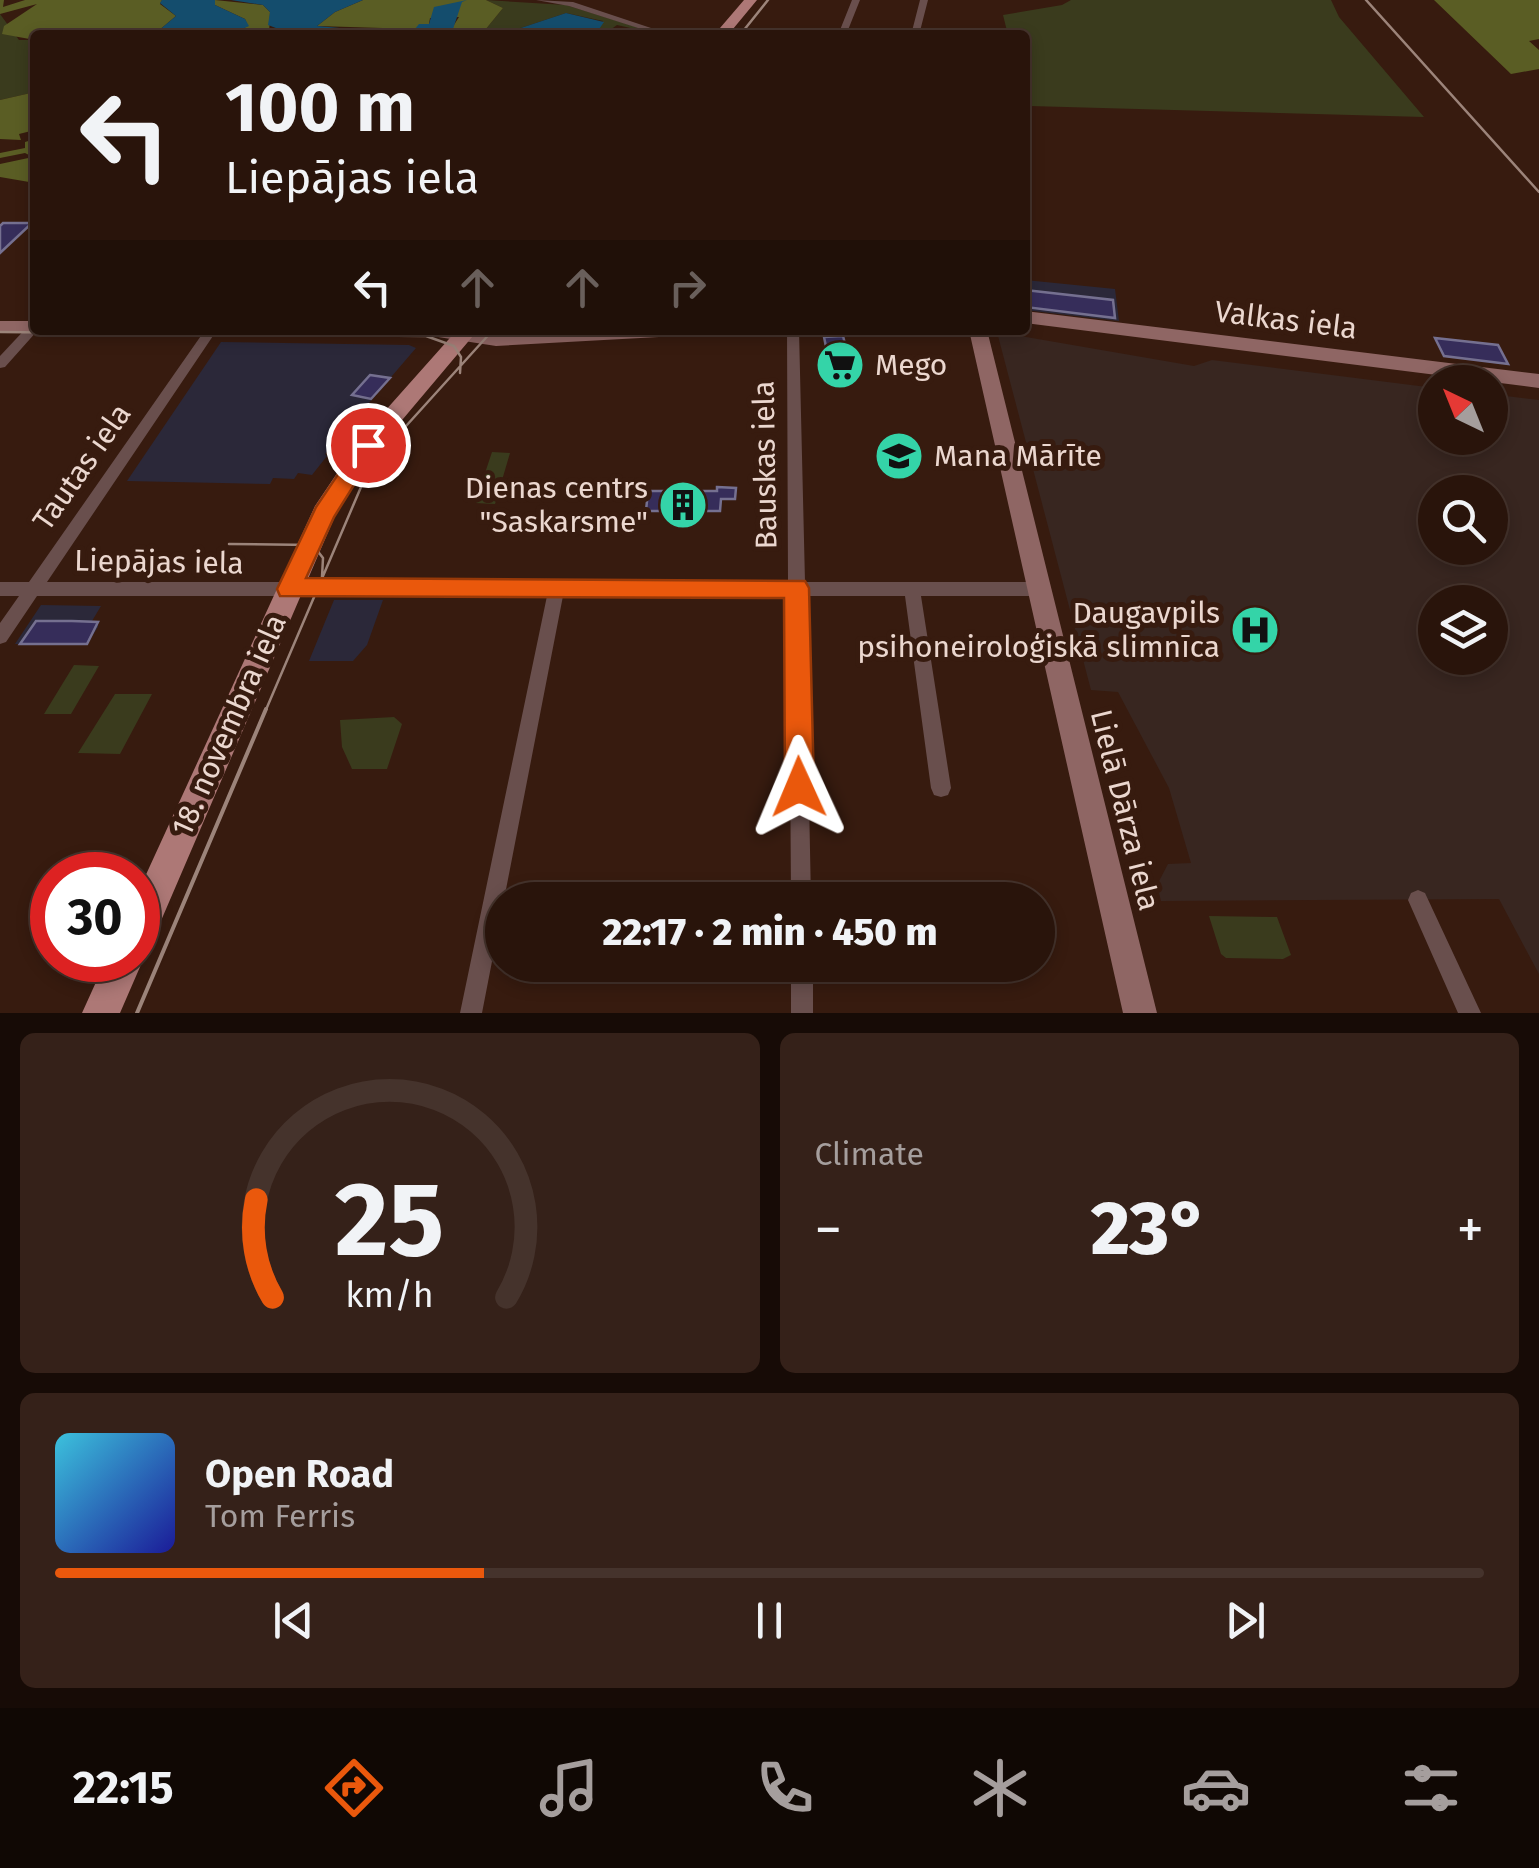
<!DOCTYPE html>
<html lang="en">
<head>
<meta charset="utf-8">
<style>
  :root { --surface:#29140b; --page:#352119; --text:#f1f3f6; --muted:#a59e9d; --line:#45332c; --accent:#ea580c }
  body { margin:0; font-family:"Fira Sans",sans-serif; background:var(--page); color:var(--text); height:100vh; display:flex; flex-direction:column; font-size:38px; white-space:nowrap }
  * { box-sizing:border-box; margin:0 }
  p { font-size:32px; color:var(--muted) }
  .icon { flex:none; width:55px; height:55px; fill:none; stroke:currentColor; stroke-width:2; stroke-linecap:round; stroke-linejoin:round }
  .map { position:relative; height:1013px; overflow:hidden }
  .side { display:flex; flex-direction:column; gap:20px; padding:20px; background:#170b06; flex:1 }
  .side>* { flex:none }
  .hud { position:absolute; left:30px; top:30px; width:1000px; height:305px; border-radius:10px; box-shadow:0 5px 15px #0003,0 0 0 2px var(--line); background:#29140b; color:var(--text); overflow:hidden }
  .needle { width:65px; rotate:317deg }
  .controls { position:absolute; left:1418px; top:365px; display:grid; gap:20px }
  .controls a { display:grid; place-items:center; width:90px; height:90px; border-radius:50%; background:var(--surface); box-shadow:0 5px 15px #0003,0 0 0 2px var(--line); font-size:50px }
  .speed { position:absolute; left:30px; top:852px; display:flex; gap:20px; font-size:50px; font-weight:700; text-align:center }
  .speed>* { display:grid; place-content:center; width:130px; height:130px; border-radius:50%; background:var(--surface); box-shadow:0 5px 15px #0003,0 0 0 2px var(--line); line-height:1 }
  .speed .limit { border:15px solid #d22; background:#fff; color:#111 }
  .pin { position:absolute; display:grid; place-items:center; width:85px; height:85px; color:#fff; margin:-42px; border:5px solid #fff; border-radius:50%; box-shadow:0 2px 10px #0007 }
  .me { position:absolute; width:110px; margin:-55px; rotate:359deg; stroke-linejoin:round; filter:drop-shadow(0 0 8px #0008) }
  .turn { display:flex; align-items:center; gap:35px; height:210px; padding:0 30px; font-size:45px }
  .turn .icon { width:130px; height:130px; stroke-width:2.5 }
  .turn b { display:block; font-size:70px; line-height:85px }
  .lanes { display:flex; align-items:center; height:95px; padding:0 30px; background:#0003; justify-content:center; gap:50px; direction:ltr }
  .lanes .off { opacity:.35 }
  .big { font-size:75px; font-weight:800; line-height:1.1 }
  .side .tile { flex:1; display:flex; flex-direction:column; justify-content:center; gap:15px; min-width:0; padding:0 35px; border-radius:15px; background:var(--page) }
  .side .dial { align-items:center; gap:0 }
  .dial svg { height:260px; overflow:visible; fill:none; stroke:var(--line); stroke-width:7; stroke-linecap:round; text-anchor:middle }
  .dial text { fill:var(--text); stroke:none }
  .song { display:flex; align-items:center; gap:30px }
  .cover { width:120px; height:120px; border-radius:15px; background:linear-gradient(135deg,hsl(190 70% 55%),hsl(240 70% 35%)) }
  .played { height:10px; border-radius:5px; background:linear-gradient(90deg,var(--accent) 30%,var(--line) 30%) }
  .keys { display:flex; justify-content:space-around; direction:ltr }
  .heat { display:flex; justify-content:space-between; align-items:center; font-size:55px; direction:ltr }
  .side .tiles { flex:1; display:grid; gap:20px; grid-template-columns:1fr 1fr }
  .tile:last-child { grid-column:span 2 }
  .trip { position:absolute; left:485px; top:882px; width:570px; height:100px; border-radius:50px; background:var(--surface); box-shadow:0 5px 15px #0003,0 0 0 2px var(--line); font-weight:800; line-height:100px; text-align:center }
  .menu { display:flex; height:160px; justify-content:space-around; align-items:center; background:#100804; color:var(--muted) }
  .menu .icon { width:70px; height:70px }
  .menu .current { color:var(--accent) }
  .menu b { font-size:45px; color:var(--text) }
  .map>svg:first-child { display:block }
</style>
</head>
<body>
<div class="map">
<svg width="1539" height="1013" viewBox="0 0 1539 1013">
  <rect width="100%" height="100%" fill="#371b0f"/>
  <path fill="#2b2839" d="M1025 280 1115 289 1119 321 1025 310Z
    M221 342 409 345 416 348 325 454 327 456 312 475 298 473 294 479 273 478 270 484 127 481Z
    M334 600H383L367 645 353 661H309Z
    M41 605 101 606 92 621 98 622V627L87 644H15Z"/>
  <path fill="#382620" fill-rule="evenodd" d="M997 332 1194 366 1212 360 1435 388V438H1490V394L1539 400V974L1499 899 1161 901 1157 885 1168 864 1191 863 1169 788 1118 692 1091 690ZM1435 492H1490V548H1435ZM1435 602H1490V658H1435Z"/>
  <path fill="#3a3b1d" d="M486 0 566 5 662 35 617 25 603 35H595L603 21 566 13 506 33 481 35 503 8Z
    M1071 0H1331L1339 17 1424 117 1030 106 1025 90V35H1008L1003 15 1062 5Z
    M0 14 19 40H35V92L0 100Z
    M492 452 510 453 495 504 475 503Z
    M74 665 99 666 71 714H44Z
    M115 694H152L120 754 78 753Z
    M394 717 402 724 387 769H352L342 747 340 720Z
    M1209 916 1277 917 1291 955 1283 959 1226 958 1221 954Z"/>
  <path fill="#5a5d24" d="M0 0H4L3 7 25 0H162L160 4 176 16 157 32 147 35H35V40L2 34 4 26 37 4 0 14Z
    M215 0 263 5 270 12 269 35 248 31 228 35 248 26 245 19 215 5Z
    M363 0H486L503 8 481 35 456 33 452 28 459 17 430 18 429 24 415 29 317 26 335 12Z
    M1434 0H1539V39L1529 41 1539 50V69L1511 74Z
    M35 92V130L19 134 21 140 0 139V100Z
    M35 139V183L0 177V164L33 157 25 153 0 158V153L25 148V142Z"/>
  <path fill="#144d6d" d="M162 0H215V5L245 19 249 26 228 35H147L157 32 176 16 160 3Z
    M231 0H363L335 12 317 26 373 31 415 29 419 24H429L434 7 467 0 462 2 453 29 456 33 472 35H283L281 30 268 25 270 12 263 5Z
    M566 13 604 22 595 35H482L506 33Z"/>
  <path fill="#362d5a" stroke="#757090" stroke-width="2.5" d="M3 223H32L0 253V226Z
    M1025 290 1113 300 1115 318 1025 307Z
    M843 336 853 375 832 376 824 337Z
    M1435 338 1498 345 1508 364 1444 356Z
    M370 375 390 378 371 399 352 395Z
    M717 487 736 488 735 499H721L720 511H646L648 491H717Z
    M36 621H72L98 622 87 644H20Z"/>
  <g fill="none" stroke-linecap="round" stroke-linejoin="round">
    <path fill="#694f4d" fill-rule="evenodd" d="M536 0 573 2 672 35H660L569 6Z
      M852 0H860L846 35H838Z
      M920 0H928L919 35H911Z
      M35 323V330H38L5 367 0 368V356L30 324Z
      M205 330H217L47 582H551L557 580 563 582H788L787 330H799L805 582H1038L1044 584 1046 589 1044 594 1038 596H921L951 788 948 795 941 797 934 795 931 788 905 596H805L811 900H791L789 596H563L482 1013H460L547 596H37L6 642 0 644V623L19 596H0V582H29Z
      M1418 890 1425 893 1481 1013H1458L1408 900 1411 893Z
      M791 965H813V1013H791Z"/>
    <path fill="#8f6664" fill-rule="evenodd" d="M1025 311 1539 374V388L1025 323Z
      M0 321H35V330H42L0 333Z
      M276 330H470L496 334 686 330 677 336 496 346 438 337 285 336Z
      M969 330H987L1157 1013H1123Z"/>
    <path fill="#ad7876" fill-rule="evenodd" d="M744 0H757L728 35H714Z
      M457 330H478L376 451 335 516 151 944 139 949 143 960 120 1013H82L106 960H138V892L315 506 360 439Z"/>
    <path stroke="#9c847a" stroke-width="2.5" d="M740 35 768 0
      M0 332 426 336 454 346 461 357 460 373
      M229 544 313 545 323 558 322 577
      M265 712 364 480 387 447 493 330"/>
    <path stroke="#9c847a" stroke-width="4" d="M137 1013 266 709"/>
    <path stroke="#9c847a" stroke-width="2.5" d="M1366 0 1539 192"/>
  </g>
  <path fill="#ea580c" stroke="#983908" stroke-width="2.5" d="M368 438 379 445 334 517 306 578 805 581 809 588 814 787 810 797 799 801 789 797 785 787 784 598 280 596 277 589 316 507 361 440Z"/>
  <defs>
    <g id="supermarket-disc" transform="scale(2.5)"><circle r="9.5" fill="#34d4a8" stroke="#371b0f"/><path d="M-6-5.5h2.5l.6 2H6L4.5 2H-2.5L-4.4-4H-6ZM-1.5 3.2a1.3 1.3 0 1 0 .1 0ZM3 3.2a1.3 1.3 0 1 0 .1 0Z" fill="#111"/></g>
    <g id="school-disc" transform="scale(2.5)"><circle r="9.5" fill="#34d4a8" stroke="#371b0f"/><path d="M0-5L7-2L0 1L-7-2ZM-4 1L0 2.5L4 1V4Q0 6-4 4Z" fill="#111"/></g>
    <g id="building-disc" transform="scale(2.5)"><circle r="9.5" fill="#34d4a8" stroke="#371b0f"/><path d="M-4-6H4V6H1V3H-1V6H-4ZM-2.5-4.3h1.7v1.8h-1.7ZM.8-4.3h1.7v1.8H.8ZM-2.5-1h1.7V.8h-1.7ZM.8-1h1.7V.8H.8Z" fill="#111"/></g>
    <g id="hospital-disc" transform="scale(2.5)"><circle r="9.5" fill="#34d4a8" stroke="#371b0f"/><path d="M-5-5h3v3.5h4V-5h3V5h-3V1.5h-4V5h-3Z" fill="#111"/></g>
  </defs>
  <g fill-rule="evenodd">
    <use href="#supermarket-disc" x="840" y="365"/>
    <use href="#school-disc" x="899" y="456"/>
    <use href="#building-disc" x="683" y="505"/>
    <use href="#hospital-disc" x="1255" y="630"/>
  </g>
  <g text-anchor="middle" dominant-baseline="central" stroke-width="10" stroke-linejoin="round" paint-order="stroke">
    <g font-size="30" fill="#ebd7cf" stroke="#371b0f">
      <text transform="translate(1286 320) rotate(7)">Valkas iela</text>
      <text transform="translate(765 465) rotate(-91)">Bauskas iela</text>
      <text transform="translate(82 467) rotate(-55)">Tautas iela</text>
      <text transform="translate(159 562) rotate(1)">Liepājas iela</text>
      <text transform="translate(229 725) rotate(-66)">18. novembra iela</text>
      <text transform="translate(1125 810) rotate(76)">Lielā Dārza iela</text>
    </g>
    <g font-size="30" fill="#ebd7cf" stroke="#371b0f" text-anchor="start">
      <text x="875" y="365">Mego</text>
      <text x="934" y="456">Mana Mārīte</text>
      <text x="648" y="488" text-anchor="end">Dienas centrs<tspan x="648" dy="34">"Saskarsme"</tspan></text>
      <text x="1220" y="613" text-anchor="end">Daugavpils<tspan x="1220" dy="34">psihoneiroloģiskā slimnīca</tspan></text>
    </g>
  </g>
</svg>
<div class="controls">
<a><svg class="needle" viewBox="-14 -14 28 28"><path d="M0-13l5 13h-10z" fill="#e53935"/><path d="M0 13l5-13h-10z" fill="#a59e9d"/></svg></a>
<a><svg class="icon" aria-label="search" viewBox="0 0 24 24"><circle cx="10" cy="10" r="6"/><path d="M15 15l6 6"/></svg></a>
<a><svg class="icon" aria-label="layers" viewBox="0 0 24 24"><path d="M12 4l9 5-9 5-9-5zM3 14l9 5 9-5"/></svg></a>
</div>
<div class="speed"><div class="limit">30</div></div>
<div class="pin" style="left:368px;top:445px;background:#d93025"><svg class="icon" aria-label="arrive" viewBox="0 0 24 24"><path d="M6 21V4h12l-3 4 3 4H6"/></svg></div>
<svg class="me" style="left:799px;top:787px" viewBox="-20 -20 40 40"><path d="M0-17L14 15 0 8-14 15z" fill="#ea580c" stroke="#fff" stroke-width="4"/></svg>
<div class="trip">22:17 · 2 min · 450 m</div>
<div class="hud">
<div class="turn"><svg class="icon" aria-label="left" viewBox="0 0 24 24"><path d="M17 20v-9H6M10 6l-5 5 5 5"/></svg><div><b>100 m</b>Liepājas iela</div></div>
<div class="lanes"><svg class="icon" aria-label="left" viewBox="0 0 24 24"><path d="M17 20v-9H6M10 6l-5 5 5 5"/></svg><svg class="icon off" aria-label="ahead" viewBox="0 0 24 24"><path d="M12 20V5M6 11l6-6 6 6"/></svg><svg class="icon off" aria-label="ahead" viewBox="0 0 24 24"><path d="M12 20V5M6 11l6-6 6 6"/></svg><svg class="icon off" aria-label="right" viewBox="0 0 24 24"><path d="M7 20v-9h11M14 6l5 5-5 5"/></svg></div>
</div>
</div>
<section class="side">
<div class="tiles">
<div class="tile dial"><svg viewBox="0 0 100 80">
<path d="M14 69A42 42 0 1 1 86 69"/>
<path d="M14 69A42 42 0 0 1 9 39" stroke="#ea580c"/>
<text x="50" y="56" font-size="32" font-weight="700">25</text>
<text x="50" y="72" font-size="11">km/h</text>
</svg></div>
<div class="tile"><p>Climate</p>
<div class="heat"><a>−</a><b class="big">23°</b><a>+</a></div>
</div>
<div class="tile">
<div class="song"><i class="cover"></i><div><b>Open Road</b><p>Tom Ferris</p></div></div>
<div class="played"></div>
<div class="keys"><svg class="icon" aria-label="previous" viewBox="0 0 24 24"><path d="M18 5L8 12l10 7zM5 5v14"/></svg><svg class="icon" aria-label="pause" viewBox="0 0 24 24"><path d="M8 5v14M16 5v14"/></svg><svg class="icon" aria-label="next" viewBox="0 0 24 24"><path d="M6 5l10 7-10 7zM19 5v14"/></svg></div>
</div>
</div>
</section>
<nav class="menu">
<b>22:15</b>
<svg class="icon current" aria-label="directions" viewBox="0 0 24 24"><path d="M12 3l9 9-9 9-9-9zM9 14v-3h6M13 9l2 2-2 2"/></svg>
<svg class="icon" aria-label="music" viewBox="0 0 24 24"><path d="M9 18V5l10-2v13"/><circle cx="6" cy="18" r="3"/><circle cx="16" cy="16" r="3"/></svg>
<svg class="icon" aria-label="phone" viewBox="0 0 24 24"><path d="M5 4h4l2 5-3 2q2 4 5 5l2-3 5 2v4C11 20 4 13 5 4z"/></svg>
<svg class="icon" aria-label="climate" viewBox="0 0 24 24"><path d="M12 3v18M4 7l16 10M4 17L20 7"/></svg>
<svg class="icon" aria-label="car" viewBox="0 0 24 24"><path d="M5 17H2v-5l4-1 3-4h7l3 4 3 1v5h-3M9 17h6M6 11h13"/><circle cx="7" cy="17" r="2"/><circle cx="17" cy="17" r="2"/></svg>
<svg class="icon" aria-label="filters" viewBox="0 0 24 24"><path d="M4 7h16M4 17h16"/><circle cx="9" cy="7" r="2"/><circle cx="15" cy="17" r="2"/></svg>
</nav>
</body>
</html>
